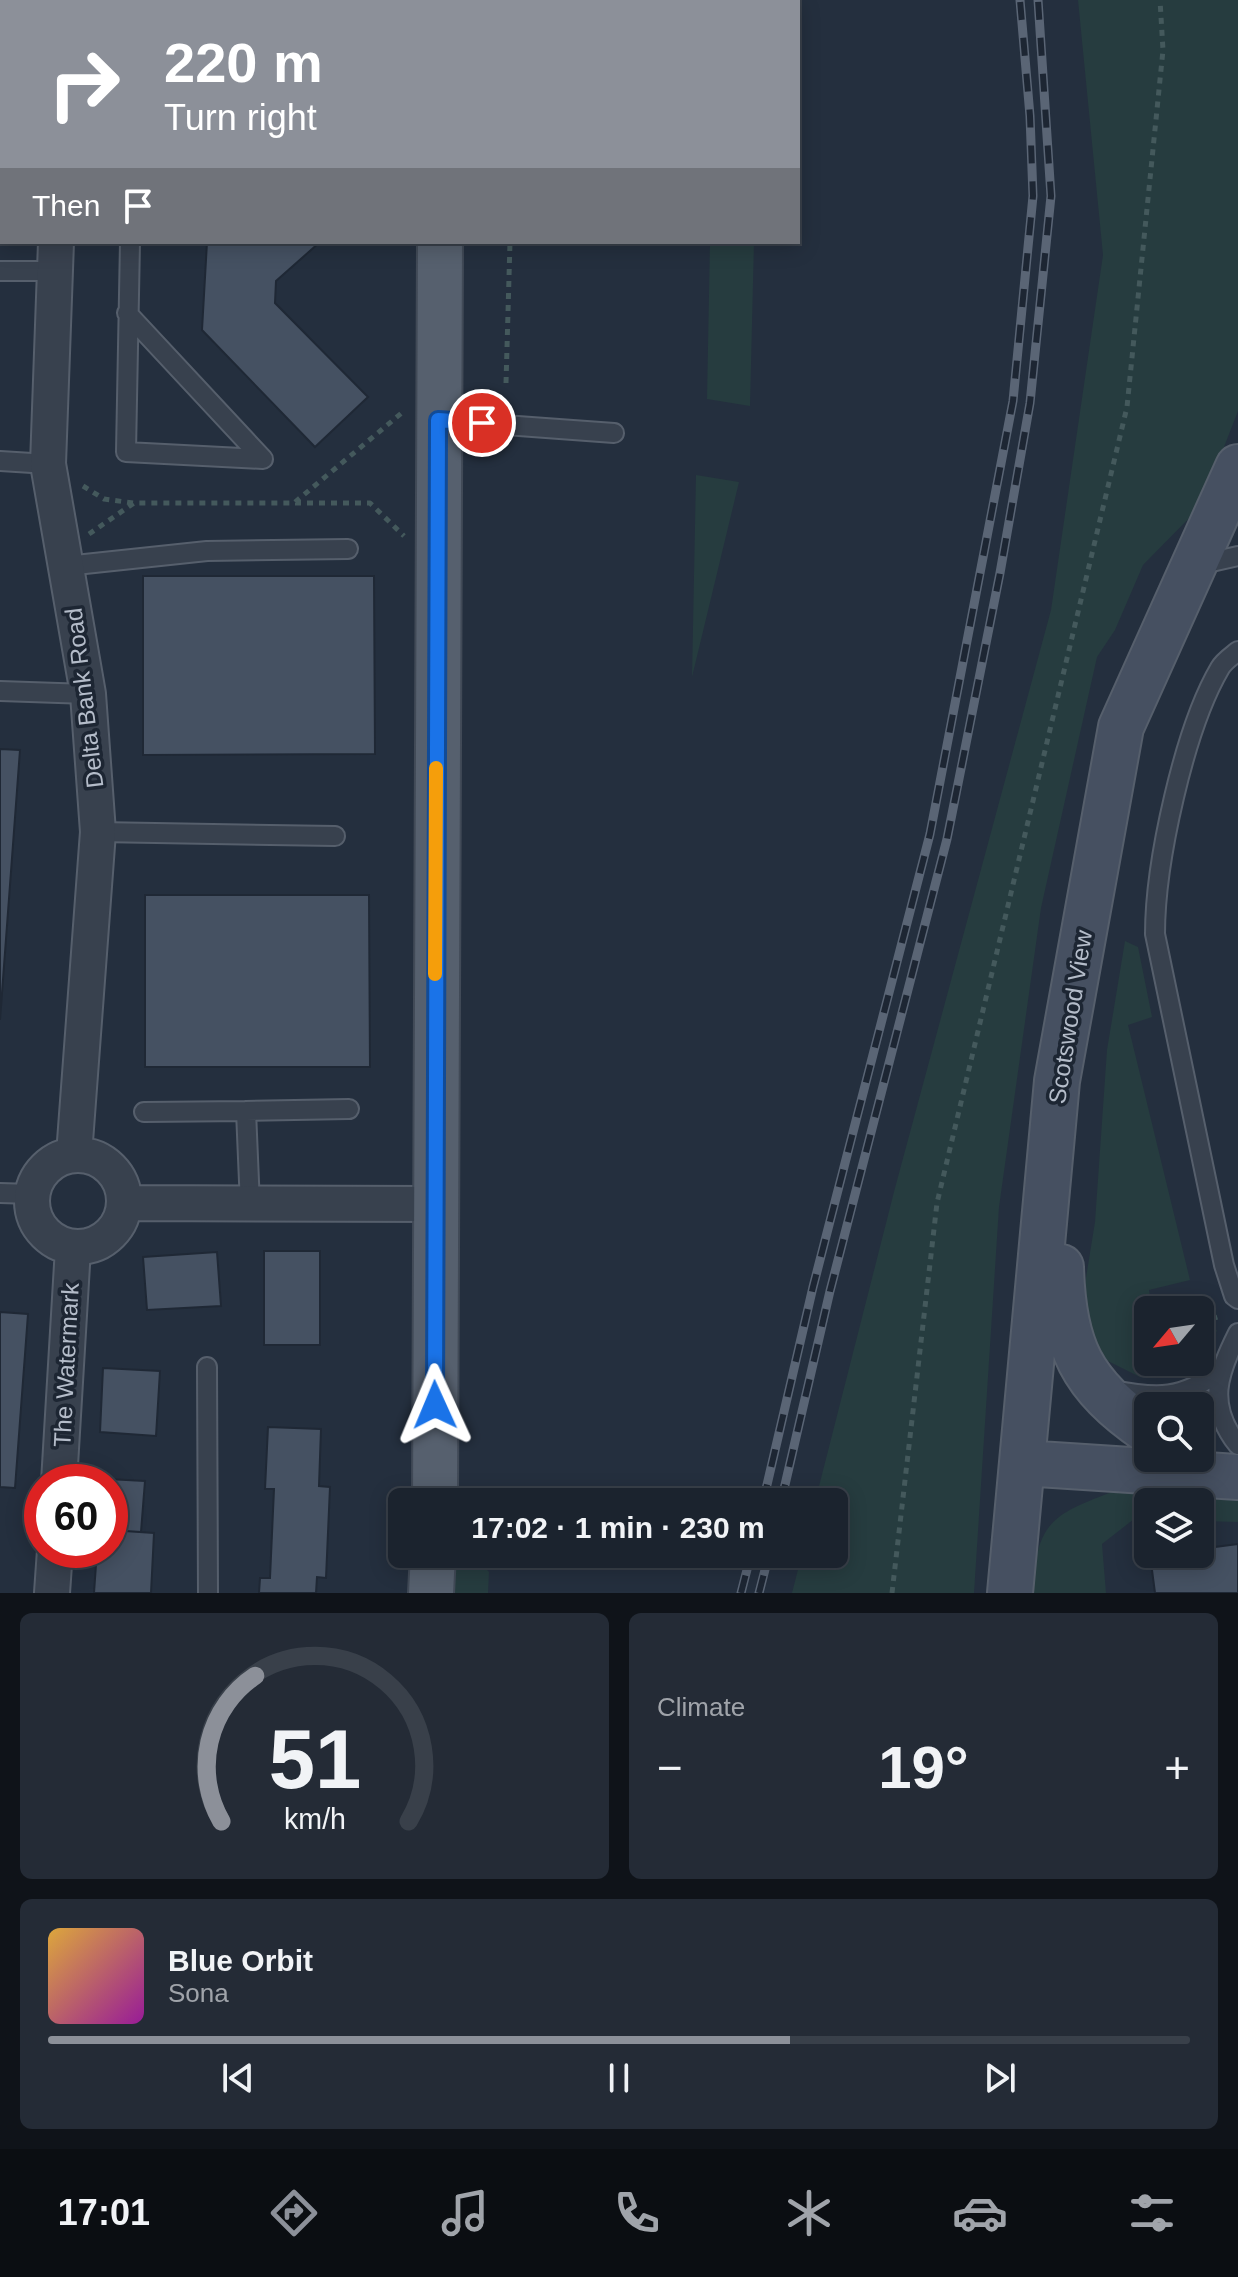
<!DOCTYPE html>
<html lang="en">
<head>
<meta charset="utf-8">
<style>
  :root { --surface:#1b232e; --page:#242b36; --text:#f1f3f6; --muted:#a0a4aa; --line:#39404a; --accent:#8c9099 }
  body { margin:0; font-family:Helvetica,sans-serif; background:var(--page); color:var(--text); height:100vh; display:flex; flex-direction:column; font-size:30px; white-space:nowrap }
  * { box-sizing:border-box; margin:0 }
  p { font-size:26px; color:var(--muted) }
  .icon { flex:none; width:44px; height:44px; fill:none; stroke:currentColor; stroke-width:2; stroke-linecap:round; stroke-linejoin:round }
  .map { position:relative; height:1593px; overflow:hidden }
  .panel { display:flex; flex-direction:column; gap:20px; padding:20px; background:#0f1319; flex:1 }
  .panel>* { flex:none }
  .banner { position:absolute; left:0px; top:0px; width:800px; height:244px; box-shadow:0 4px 20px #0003,0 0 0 2px var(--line); background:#8c9099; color:#fff; overflow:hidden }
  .needle { width:52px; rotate:241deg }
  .tools { position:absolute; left:1134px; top:1296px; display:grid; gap:16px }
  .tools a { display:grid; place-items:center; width:80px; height:80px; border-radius:12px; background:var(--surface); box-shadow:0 4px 20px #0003,0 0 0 2px var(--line); font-size:40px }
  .speed { position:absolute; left:24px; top:1464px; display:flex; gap:16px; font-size:40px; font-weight:700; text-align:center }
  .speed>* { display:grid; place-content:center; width:104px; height:104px; border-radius:50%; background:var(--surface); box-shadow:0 4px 20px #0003,0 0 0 2px var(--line); line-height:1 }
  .speed .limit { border:12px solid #d22; background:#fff; color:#111 }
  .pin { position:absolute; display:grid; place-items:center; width:68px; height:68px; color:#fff; margin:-34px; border:4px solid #fff; border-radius:50%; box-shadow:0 2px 8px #0007 }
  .me { position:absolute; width:88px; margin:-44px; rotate:359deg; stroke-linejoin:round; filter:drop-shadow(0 0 6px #0008) }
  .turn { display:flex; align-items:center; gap:28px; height:168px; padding:0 32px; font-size:36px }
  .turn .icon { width:104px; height:104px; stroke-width:2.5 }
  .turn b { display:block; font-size:56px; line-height:68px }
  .then { display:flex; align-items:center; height:76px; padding:0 32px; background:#0003; gap:16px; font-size:30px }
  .big { font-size:60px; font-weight:800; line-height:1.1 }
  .panel .card { flex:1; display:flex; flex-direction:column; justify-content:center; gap:12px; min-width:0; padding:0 28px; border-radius:12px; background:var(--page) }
  .panel .dial { align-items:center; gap:0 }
  .dial svg { height:208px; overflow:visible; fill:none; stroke:var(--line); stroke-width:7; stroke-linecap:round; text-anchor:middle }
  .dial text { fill:var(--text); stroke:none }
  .song { display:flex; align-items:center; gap:24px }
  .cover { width:96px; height:96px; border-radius:12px; background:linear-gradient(135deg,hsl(40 70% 55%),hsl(300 70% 35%)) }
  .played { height:8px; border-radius:4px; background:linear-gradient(90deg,var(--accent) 65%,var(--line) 65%) }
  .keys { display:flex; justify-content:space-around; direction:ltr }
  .heat { display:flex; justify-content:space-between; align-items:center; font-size:44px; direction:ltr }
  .panel .tiles { flex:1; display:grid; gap:20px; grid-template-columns:1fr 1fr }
  .card:last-child { grid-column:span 2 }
  .trip { position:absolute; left:388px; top:1488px; width:460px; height:80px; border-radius:12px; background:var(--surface); box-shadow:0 4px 20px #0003,0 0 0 2px var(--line); font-weight:800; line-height:80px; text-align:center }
  .dock { display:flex; height:128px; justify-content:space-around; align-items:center; background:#0b0e12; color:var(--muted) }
  .dock .icon { width:56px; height:56px }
  .dock .on { color:var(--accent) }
  .dock b { font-size:36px; color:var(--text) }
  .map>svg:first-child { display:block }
</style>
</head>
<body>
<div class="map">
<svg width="1238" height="1593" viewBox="0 0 1238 1593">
  <rect width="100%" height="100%" fill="#242f3e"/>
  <path fill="#263c3f" d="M1078 0H1238V411L1201 506 1143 565 1115 630 1097 657 1041 908 999 1207 974 1593H792L802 1554H834V1502H815L895 1188 1051 610 1103 255Z
    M710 242H754L750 406 707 399Z
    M696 475 739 482 692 677Z
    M1125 941 1138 947 1152 1017 1128 1025 1190 1280 1149 1290 1152 1310H1148V1362H1200V1333L1217 1330 1207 1359 1181 1378 1140 1377 1102 1358 1080 1315 1095 1222 1107 1050Z
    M1117 1490 1238 1501V1522L1200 1521V1502H1148V1519H1134L1102 1544 1106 1593H1032C1037 1520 1052 1515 1117 1490Z
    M455 1554H471L489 1572 488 1593H455Z"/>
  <path fill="#455162" stroke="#1f2835" stroke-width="2" d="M213 0H302L304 2H213Z
    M207 242H320L276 281 275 303 368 397 315 447 202 330Z
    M143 576H374L375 754 143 755Z
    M0 749 20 750 0 1020Z
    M145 895H369L370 1067H145Z
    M264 1251H320V1345H264Z
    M217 1252 221 1306 147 1310 143 1257Z
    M0 1312 28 1314 15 1488 0 1487Z
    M103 1368 160 1371 156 1436 100 1432Z
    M268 1427 321 1429 319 1486 330 1487 326 1578 317 1577 316 1593H259L260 1578H270L274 1489H265Z
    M89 1478 145 1481 141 1532 110 1530V1482H89Z
    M110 1530 154 1533 151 1593H94L97 1550H110Z
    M1238 1544V1593H1155L1150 1555 1200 1554V1549Z"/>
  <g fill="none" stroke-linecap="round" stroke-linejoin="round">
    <g stroke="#565f6c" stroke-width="22">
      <path id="lane" d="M136 2V0
        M0 271H55
        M127 313 263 459 126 452 130 242
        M438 420 614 433
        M0 461 48 464
        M1198 565 1238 556
        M66 566 207 551 348 549
        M1238 651C1232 656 1224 661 1220 668 1184 729 1155 863 1155 934L1224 1265 1234 1296 1238 1299
        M0 691 88 694
        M98 832 335 836
        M246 1111 349 1109
        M144 1112 246 1111 250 1205
        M0 1193 31 1194
        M1238 1333C1218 1373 1206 1405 1238 1445
        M207 1367 208 1593
        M1113 1390C1158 1399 1181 1399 1219 1372"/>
    </g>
    <g stroke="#565f6c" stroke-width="38">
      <path id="street" d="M56 242 48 464 88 694 98 832 74 1155
        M32 1201a46 46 0 1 1 92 0a46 46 0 1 1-92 0Z
        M124 1203 434 1204
        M59 1482 73 1248
        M52 1593 55 1550"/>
    </g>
    <g stroke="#565f6c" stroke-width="48">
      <path id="secondary" d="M1061 1267C1063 1346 1081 1385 1148 1431
        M1023 1463 1238 1477
        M1010 1593 1057 1081 1121 727 1238 467"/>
    </g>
    <g stroke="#414a57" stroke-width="48">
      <path id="primary" d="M443 2V0
        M435 1502 440 242
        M431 1593 433 1554"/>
    </g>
    <path stroke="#44595c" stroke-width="5" stroke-dasharray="6 6" stroke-linecap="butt" d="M516 2V0
      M506 383 510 242
      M83 486 104 499 133 503
      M295 503H370L404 536
      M89 534 134 503H294L404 411
      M1170 1308V1310
      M1200 1322 1221 1316
      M892 1593 937 1203 1127 407 1163 50 1160 0"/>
    <use href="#lane" stroke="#38414e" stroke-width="18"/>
    <use href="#street" stroke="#38414e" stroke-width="34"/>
    <use href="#secondary" stroke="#465061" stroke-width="44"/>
    <use href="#primary" stroke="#56606e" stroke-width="44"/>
    <g stroke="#5a6575" stroke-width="9">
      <path id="rail" d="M763 1502 813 1287 930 834 1013 401 1033 196 1030 116 1020 0
        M781 1502 830 1291 947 839 1000 573 1030 403 1051 196 1038 0
        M741 1593 751 1554
        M759 1593 769 1554"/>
    </g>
    <use href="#rail" stroke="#1d2633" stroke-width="6" stroke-dasharray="18" stroke-linecap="butt"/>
  </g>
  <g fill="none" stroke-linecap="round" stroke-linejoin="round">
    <g stroke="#114b97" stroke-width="20">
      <path id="route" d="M435 1405 438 420 482 423"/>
    </g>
    <use href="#route" stroke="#1a73e8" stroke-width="14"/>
    <path stroke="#f59e0b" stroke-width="14" d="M435 974 436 768"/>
  </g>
  <g text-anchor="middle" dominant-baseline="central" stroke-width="7" stroke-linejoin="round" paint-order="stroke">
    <g font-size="24" fill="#b4bcc9" stroke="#1d2633">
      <text transform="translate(84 698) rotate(-97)">Delta Bank Road</text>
      <text transform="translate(1070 1017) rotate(-81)">Scotswood View</text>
      <text transform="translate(66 1365) rotate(-87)">The Watermark</text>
    </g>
  </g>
</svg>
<div class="tools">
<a><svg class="needle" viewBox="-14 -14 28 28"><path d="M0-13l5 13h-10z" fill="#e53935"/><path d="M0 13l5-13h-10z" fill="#a0a4aa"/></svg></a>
<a><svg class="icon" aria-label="search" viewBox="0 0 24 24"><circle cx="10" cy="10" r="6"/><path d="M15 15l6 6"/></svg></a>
<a><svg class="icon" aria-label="layers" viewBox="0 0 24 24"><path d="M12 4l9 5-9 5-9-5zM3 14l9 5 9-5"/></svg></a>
</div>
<div class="speed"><div class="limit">60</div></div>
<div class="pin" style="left:482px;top:423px;background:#d93025"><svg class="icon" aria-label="arrive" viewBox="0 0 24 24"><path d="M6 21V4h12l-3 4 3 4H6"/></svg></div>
<svg class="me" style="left:435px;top:1405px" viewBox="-20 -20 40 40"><path d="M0-17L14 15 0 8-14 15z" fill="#1a73e8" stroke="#fff" stroke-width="4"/></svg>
<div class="trip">17:02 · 1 min · 230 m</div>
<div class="banner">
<div class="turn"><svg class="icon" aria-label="right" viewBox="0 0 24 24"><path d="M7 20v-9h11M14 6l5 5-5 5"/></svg><div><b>220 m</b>Turn right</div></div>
<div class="then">Then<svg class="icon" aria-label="arrive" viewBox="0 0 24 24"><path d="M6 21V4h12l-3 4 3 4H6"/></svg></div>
</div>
</div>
<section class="panel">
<div class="tiles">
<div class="card dial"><svg viewBox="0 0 100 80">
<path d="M14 69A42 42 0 1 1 86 69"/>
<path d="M14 69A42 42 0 0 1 27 13" stroke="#8c9099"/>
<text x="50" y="56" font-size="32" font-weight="700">51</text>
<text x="50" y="72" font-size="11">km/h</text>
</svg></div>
<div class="card"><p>Climate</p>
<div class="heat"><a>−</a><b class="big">19°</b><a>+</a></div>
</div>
<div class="card">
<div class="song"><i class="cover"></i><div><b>Blue Orbit</b><p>Sona</p></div></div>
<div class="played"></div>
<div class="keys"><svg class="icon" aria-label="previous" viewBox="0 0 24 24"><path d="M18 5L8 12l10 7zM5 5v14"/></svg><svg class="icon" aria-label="pause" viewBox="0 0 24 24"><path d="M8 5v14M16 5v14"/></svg><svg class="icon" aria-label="next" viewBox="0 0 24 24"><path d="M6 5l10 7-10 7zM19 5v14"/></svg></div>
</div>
</div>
</section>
<nav class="dock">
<b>17:01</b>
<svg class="icon on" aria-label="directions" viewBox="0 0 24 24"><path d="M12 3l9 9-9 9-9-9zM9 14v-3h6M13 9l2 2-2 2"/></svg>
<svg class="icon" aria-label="music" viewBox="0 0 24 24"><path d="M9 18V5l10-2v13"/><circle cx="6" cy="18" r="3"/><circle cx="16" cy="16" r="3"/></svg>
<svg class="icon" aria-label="phone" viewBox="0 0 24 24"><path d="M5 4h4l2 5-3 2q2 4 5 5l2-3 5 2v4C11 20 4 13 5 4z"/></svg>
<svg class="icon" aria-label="climate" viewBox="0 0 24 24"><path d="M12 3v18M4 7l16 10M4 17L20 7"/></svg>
<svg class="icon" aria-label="car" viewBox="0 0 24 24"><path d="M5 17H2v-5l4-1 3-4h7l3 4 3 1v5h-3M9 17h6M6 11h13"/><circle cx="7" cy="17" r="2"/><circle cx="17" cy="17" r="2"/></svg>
<svg class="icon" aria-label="filters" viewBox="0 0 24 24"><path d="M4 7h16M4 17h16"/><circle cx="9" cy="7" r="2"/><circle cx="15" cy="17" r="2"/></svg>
</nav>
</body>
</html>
